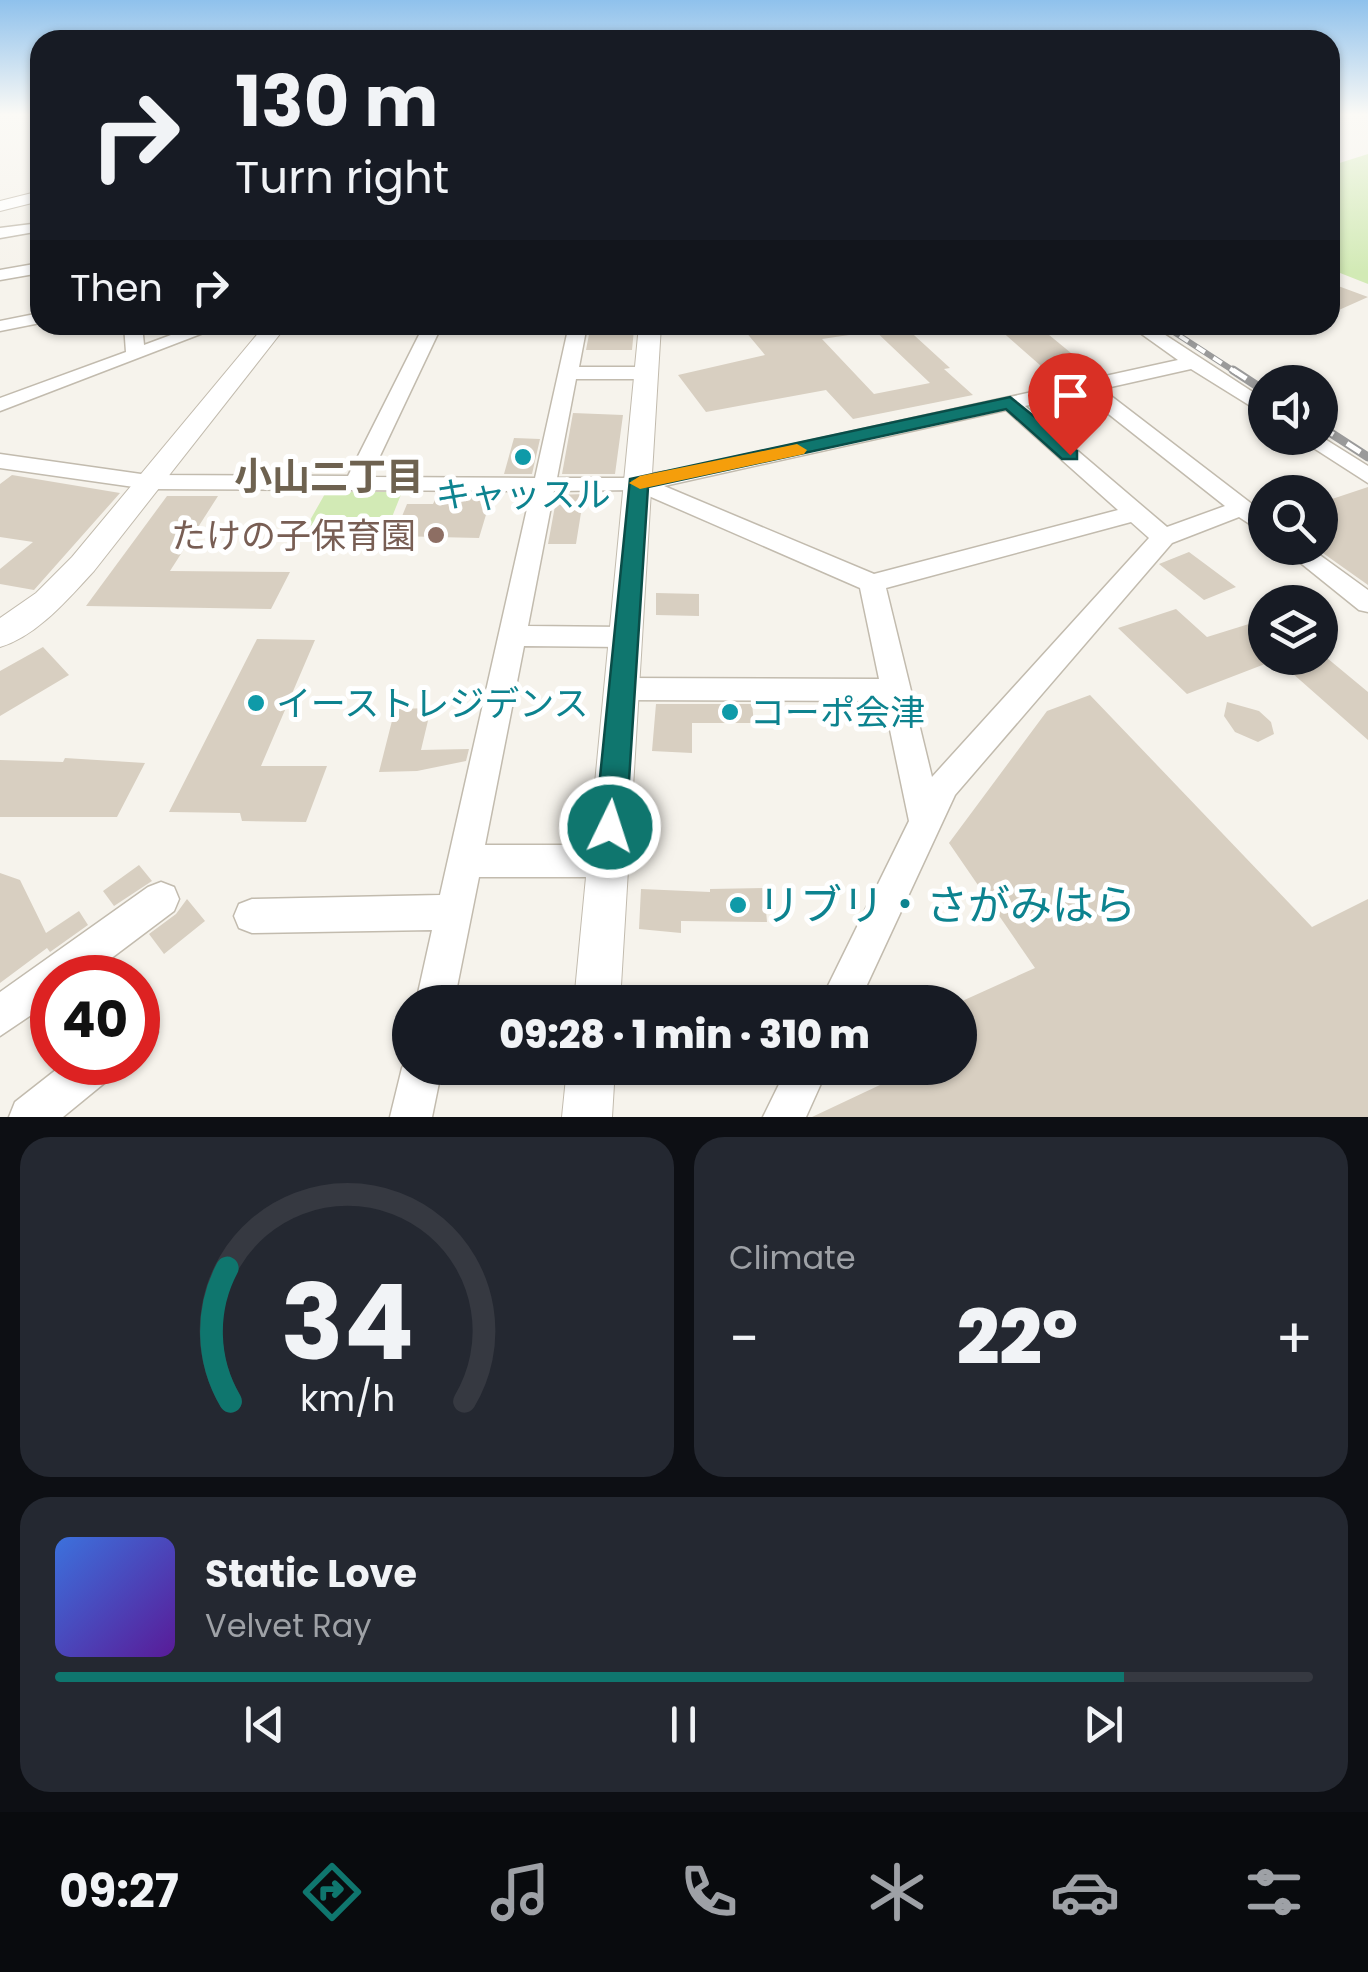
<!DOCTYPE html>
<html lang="en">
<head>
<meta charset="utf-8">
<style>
  :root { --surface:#171b24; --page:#242831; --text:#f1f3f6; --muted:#9ea1a6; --line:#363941; --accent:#0f766e }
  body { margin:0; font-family:Poppins,"Noto Sans JP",sans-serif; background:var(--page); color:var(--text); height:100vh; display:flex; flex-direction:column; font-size:38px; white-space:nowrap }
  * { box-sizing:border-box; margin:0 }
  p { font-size:32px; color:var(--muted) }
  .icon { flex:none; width:55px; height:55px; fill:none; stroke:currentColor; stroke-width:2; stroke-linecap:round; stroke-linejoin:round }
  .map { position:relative; height:1117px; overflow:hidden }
  .sheet { display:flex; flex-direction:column; gap:20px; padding:20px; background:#0d0f14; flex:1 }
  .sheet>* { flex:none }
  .banner { position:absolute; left:30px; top:30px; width:1310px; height:305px; border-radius:30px; box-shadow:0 2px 8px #0004; background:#171b24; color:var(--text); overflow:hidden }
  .buttons { position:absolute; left:1248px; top:365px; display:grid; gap:20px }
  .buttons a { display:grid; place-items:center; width:90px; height:90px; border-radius:50%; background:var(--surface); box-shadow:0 2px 8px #0004; font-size:50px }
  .speed { position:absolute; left:30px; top:955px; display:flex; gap:20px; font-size:50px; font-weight:700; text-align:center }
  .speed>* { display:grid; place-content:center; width:130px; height:130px; border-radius:50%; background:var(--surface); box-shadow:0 2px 8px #0004; line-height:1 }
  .speed .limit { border:15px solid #d22; background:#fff; color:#111 }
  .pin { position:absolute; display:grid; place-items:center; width:85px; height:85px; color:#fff; margin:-102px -42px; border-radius:50% 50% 50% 0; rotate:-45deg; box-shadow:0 0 10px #0007 }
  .pin .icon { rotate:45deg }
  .me { position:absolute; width:110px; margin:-55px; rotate:4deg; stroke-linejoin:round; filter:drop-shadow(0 0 8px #0008) }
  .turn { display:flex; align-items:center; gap:35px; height:210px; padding:0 40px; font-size:45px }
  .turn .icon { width:130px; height:130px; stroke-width:2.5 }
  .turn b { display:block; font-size:70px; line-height:85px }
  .then { display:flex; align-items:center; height:95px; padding:0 40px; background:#0003; gap:20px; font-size:38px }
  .big { font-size:75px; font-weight:800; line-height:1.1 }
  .sheet .card { flex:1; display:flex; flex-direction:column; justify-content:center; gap:15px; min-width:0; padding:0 35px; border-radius:30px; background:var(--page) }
  .sheet .dial { align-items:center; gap:0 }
  .dial svg { height:260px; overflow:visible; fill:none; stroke:var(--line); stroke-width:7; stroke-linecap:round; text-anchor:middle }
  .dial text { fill:var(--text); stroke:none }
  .song { display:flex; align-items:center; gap:30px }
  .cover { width:120px; height:120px; border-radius:15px; background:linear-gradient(135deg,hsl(220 70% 55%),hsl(270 70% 35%)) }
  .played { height:10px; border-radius:5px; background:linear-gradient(90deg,var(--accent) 85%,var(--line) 85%) }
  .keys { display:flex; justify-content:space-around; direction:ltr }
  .heat { display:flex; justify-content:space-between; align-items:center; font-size:55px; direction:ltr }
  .sheet .tiles { flex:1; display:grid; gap:20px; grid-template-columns:1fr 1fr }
  .card:last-child { grid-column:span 2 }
  .trip { position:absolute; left:392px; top:985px; width:585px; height:100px; border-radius:50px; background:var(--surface); box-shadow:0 2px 8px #0004; font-weight:800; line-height:100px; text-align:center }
  .tab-bar { display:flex; height:160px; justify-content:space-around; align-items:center; background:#090b0e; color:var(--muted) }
  .tab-bar .icon { width:70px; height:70px }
  .tab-bar .current { color:var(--accent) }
  .tab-bar b { font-size:45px; color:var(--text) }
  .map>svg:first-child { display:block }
</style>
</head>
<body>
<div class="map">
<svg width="1368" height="1117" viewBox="0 0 1368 1117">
  <rect width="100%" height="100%" fill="#f6f3ec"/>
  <path fill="#d2eab5" d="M1368 154V284L1330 269V166Z
    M326 492H402L388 527 311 526 309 522Z"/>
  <path fill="#d8cfc1" d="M1330 283 1368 297 1330 314Z
    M740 325H849V335L822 339 874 394 930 383 869 325H903L950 368 944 369 973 395 853 419 826 390 706 412 678 375 765 355Z
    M1037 325 1088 367 1049 373 999 329Z
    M590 329H634L632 350H586Z
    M573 413 623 415 615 474H562Z
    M514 438 540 439 532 474H504Z
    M12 475 120 493 34 590 0 584V569L33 542 0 537V484Z
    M1368 487V585L1320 551V490L1332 499Z
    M584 494 576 544H548L557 495Z
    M167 496H218L170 571 290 572 271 609 86 606Z
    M462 497 491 498 479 538 394 536 407 504H433L435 500Z
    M1189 552 1236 587 1204 600 1159 564Z
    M656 593 699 594V616L656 615Z
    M1176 609 1207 637 1265 619V664L1187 694 1118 628Z
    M257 639 315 640 261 766H327L306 822 242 821 240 813 169 812Z
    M43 647 69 675 0 716V671Z
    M1275 658H1327L1368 692V740Z
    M1090 695 1312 927 1368 899V1117H812L916 1068H960V1002L1035 968 949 843 1047 711Z
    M1227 702 1259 711 1271 722 1274 734 1258 742 1235 732 1224 716Z
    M656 704H752L754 723H692V753L652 751Z
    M431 708 421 750 469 749 466 761 417 771 379 772 395 709Z
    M65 758 145 763 117 817H0V760L63 762Z
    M139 865 152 881 114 906 103 891Z
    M0 873 20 880 46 933 79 911 88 925 50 952 47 948 0 983Z
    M764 888 767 922 681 921V933L639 929 641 889 710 892V889Z
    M187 899 205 921 164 954 149 934 176 914Z"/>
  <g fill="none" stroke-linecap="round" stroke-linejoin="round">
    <g stroke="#c2bbae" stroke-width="3">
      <path id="minor" d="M40 223V231L0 238V228Z
        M40 263V273L0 280V270Z
        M40 313V323L0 331V321Z
        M124 325H142L144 345 198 325H224L0 411V398L126 352Z
        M424 325H442L370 477 535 478 569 325H587L579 367H645L655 373 645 379H576L557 478H623L677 470 1178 360 1129 325H1150L1265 400V415L1191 369 1102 389 1265 514V534L1239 517 1172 543 955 795 859 1002H820L909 821 884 701 620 700 610 697 605 689 610 681 620 678 879 679 860 588 635 490 554 491 528 626 624 627 634 630 638 637 634 644 624 647 524 646 485 845H608L620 850 625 861 620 872 608 877H479L454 1002H416L432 930 252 933 239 928 234 916 239 904 252 899 440 895 531 491 148 489 0 468V454L148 475 348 476ZM1082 393 1225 506 1167 527 1025 406ZM1006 410 1118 510 874 574 664 486ZM1131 522 1149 538 932 777 886 588Z
        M1320 436 1368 466V483L1298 438Z
        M1282 548H1310L1368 590V612L1359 610Z
        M161 882 174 887 179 899 174 911 85 978H52V1001L0 1036V992L148 887Z
        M138 1011 152 1017 158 1032 152 1046 138 1052Z
        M410 1053V1068H442L432 1117H390L402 1068Z
        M66 1062H119L113 1076 63 1117H9L15 1102Z
        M787 1068H828L806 1117H763Z"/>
    </g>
    <g stroke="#c2bbae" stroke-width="2">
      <path id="tertiary" d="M40 191V201L0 211V201Z
        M265 325H287L94 571C68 599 37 636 0 647V618L36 593 72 557Z
        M639 325H661L620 1002H574Z
        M567 1068H615L612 1117H562Z"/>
    </g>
    <use href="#minor" fill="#fff" fill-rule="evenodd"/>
    <use href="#tertiary" fill="#fff" fill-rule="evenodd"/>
    <g stroke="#9a9a9a" stroke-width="6">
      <path id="rail-far1" d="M1163 325 1237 373"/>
    </g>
    <g stroke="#9a9a9a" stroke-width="9">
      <path id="rail" d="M1233 370 1265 391
        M1320 426 1368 457"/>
    </g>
    <use href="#rail-far1" stroke="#fff" stroke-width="4" stroke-dasharray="10" stroke-linecap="butt"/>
    <use href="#rail" stroke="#fff" stroke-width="5" stroke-dasharray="16" stroke-linecap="butt"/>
  </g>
  <linearGradient id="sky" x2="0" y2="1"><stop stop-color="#8fc1ec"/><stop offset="0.42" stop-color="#fbfaf6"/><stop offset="1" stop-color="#fbfaf6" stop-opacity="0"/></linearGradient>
  <rect width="1368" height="273" fill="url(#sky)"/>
  <path fill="#0f766e" stroke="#0a4d48" stroke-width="2.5" d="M1010 397 1077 451V459H1062L1006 409 648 487 626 827 621 837 610 840 600 837 595 827 630 479Z"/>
  <path fill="#f59e0b" d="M797 444 807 450 804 454 640 489 629 483 640 476Z"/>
  <g fill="#0f9aa8" stroke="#fff" stroke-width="4">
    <circle cx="523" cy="457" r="10"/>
    <circle cx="256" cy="703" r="10"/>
    <circle cx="730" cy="712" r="10"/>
    <circle cx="738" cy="905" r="10"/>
  </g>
  <circle fill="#8d6e63" stroke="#fff" stroke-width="4" cx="436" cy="535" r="10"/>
  <g text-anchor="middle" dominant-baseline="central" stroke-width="10" stroke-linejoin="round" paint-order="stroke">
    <g font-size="35" fill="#0d838f" stroke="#fff" text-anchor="start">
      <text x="523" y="494" text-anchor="middle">キャッスル</text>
      <text x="276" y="703">イーストレジデンス</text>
      <text x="750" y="712">コーポ会津</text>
    </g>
    <g font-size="35" fill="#785e54" stroke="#fff" text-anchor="end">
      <text x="416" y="535">たけの子保育園</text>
    </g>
    <g font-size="38" font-weight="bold" fill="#6e6250" stroke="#fff">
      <text x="329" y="476">小山二丁目</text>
    </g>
    <g font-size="42" fill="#0d838f" stroke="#fff" text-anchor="start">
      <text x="758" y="905">リブリ・さがみはら</text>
    </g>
  </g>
</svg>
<div class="buttons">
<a><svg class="icon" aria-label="sound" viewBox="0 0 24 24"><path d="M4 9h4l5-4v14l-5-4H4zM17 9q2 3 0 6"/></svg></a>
<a><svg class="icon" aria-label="search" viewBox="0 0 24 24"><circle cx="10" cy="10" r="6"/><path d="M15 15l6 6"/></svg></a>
<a><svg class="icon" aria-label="layers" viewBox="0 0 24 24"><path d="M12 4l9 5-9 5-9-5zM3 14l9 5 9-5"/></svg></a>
</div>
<div class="speed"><div class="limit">40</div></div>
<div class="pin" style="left:1070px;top:455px;background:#d93025"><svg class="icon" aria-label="arrive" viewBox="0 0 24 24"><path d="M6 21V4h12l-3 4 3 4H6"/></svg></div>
<svg class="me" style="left:610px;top:827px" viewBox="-20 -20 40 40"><circle r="17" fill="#0f766e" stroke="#fff" stroke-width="3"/><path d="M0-11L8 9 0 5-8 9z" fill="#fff"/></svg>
<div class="trip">09:28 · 1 min · 310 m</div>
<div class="banner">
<div class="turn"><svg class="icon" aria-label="right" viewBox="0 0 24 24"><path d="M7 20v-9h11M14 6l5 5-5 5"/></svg><div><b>130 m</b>Turn right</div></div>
<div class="then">Then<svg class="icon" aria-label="right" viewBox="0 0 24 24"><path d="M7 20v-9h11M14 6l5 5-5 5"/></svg></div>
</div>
</div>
<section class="sheet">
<div class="tiles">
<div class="card dial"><svg viewBox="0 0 100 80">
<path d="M14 69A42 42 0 1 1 86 69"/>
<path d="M14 69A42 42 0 0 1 13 28" stroke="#0f766e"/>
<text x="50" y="56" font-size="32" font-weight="700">34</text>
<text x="50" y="72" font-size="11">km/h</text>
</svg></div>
<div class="card"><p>Climate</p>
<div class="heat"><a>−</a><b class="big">22°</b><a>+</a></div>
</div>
<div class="card">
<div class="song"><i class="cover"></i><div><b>Static Love</b><p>Velvet Ray</p></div></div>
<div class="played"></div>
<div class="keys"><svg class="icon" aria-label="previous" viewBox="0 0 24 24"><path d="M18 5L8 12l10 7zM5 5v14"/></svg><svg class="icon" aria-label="pause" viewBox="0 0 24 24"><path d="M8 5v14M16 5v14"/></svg><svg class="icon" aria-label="next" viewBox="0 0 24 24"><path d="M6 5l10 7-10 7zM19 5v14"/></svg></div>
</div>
</div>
</section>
<nav class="tab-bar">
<b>09:27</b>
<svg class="icon current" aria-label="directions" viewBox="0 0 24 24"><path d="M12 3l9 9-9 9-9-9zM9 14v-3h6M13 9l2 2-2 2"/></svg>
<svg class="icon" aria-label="music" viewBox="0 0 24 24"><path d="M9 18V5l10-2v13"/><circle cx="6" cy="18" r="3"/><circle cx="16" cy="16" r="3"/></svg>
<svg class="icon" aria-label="phone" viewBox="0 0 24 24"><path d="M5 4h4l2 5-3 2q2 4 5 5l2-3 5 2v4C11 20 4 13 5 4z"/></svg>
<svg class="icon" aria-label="climate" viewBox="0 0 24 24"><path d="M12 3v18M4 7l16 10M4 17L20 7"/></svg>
<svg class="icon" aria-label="car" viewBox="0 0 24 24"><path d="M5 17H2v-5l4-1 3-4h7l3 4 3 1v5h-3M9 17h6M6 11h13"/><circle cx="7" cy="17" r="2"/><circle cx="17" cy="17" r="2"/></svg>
<svg class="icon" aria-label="filters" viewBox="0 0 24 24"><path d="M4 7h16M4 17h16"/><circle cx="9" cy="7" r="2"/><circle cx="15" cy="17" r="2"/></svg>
</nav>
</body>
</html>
